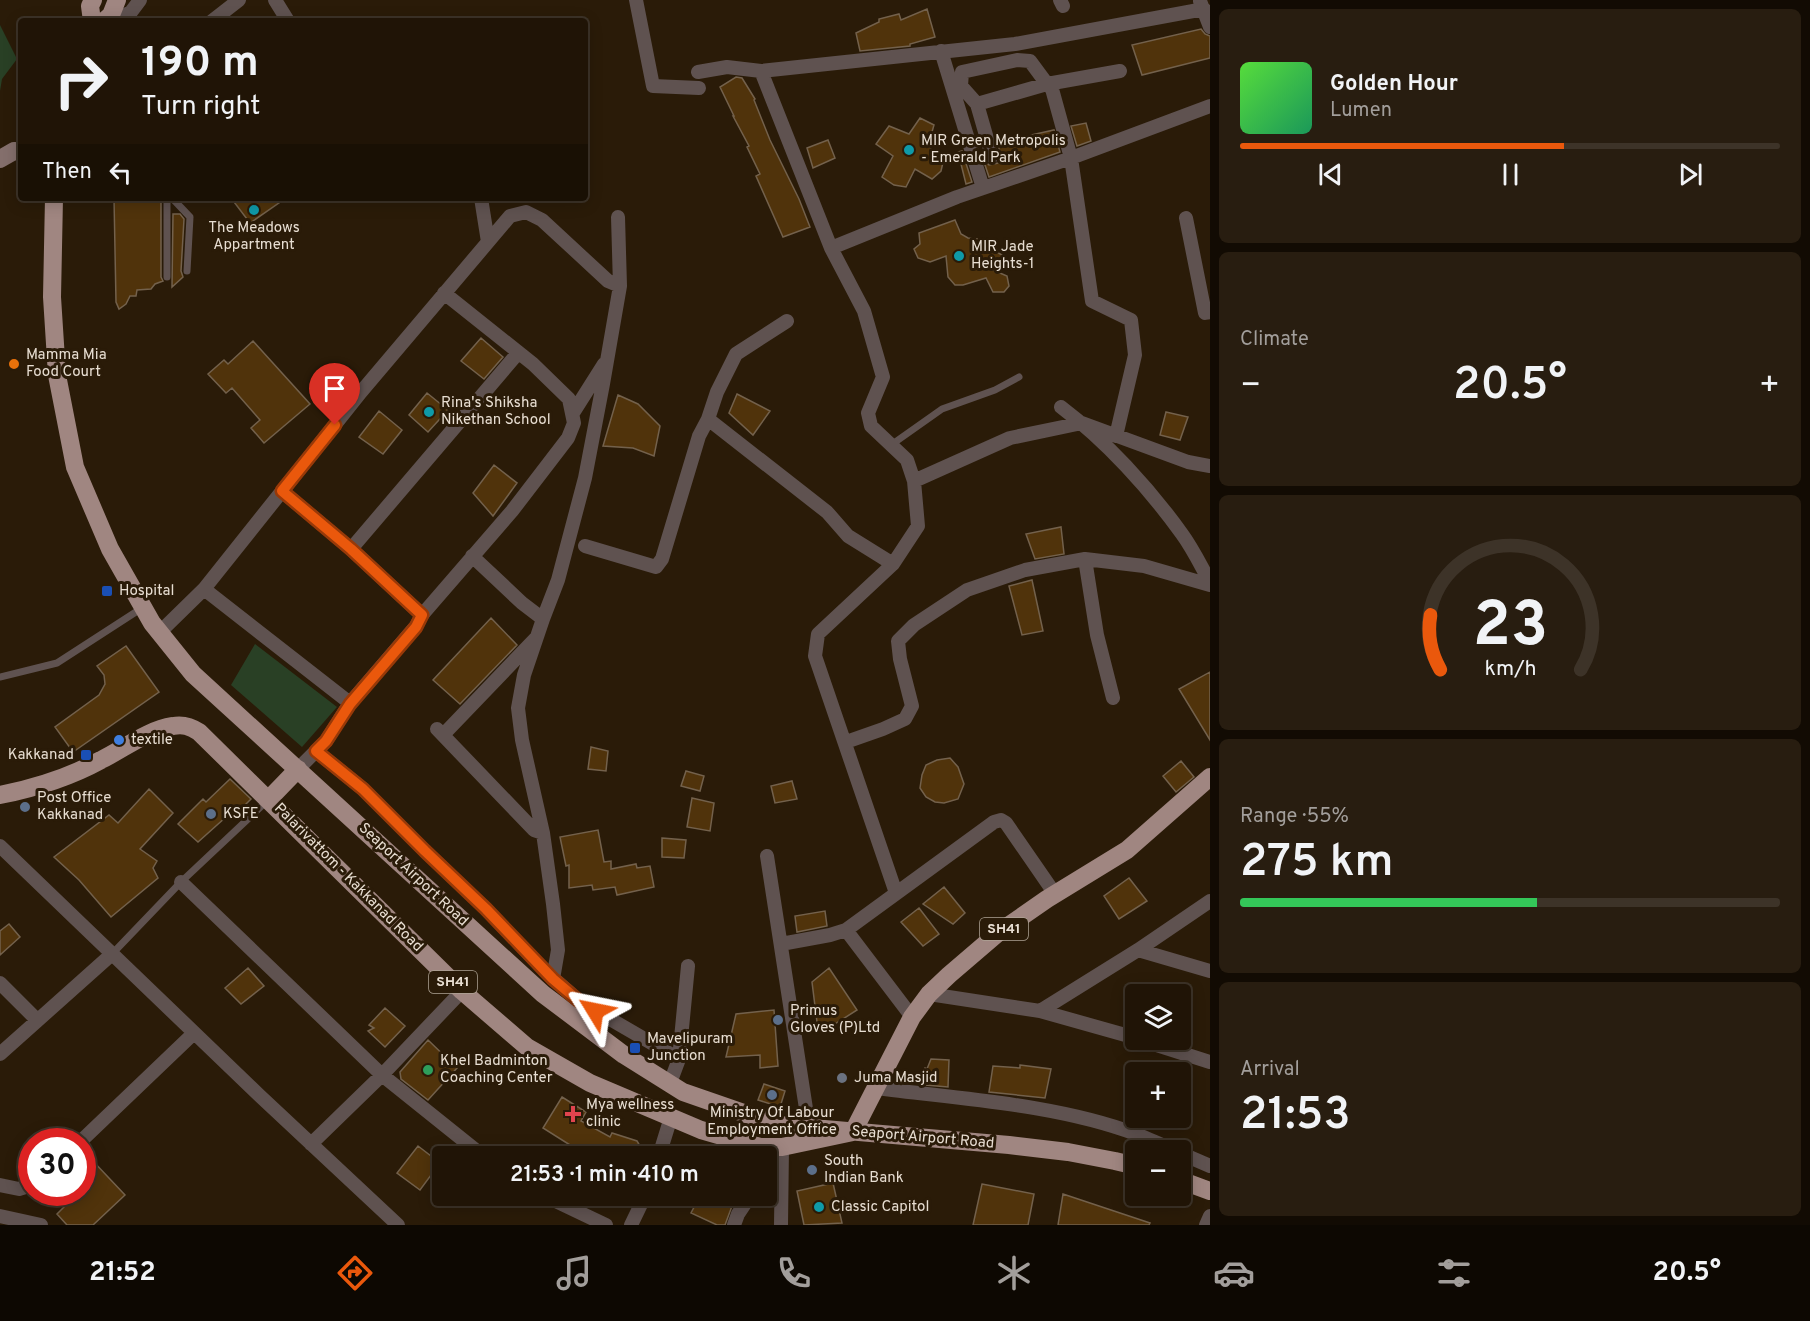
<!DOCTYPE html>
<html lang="en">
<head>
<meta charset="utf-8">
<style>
  :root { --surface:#201406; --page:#281d10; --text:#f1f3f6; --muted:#a29e9b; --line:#3d3328; --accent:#ea580c }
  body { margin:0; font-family:Overpass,sans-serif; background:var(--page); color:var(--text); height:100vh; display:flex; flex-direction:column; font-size:22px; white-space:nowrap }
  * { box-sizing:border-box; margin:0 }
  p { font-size:20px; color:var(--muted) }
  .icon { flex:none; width:33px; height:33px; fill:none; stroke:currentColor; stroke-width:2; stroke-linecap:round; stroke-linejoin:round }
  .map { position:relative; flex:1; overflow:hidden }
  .sheet { display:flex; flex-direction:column; gap:9px; padding:9px; background:#120b03; width:600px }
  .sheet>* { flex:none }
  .banner { position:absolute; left:18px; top:18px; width:570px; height:183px; border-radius:6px; box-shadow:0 3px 15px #0003,0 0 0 2px var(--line); background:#201406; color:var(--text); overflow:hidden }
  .fabs { position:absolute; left:1125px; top:984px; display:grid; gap:12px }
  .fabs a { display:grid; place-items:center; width:66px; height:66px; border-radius:6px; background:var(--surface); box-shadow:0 3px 15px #0003,0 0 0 2px var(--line); font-size:30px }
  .speed { position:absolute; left:18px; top:1128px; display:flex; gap:12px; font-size:30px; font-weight:700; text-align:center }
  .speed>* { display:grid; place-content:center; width:78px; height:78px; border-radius:50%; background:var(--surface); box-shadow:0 3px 15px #0003,0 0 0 2px var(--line); line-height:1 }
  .speed .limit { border:9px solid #d22; background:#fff; color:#111 }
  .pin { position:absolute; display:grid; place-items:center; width:51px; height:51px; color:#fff; margin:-62px -26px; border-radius:50% 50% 50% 0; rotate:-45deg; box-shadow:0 0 6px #0007 }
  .pin .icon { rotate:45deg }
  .me { position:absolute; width:66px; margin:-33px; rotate:305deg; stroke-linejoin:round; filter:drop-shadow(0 0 4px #0008) }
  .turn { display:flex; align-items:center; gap:21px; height:126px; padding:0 24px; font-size:27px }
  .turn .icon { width:78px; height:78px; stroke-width:2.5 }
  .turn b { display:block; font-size:42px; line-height:51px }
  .then { display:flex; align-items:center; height:57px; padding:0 24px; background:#0003; gap:12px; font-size:22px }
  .big { font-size:45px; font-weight:600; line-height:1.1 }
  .sheet .widget { flex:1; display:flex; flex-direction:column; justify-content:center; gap:9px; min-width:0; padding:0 21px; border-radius:9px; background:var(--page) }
  .sheet .dial { align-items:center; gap:0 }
  .dial svg { height:156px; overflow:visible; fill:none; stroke:var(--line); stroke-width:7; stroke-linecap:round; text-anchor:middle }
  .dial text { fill:var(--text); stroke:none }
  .song { display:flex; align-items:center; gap:18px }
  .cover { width:72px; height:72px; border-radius:9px; background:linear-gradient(135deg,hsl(110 70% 55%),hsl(150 70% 35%)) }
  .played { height:6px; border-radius:3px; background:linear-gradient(90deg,var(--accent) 60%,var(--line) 60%) }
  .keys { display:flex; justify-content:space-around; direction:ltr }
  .heat { display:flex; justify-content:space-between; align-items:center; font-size:33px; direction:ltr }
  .charge { height:9px; border-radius:4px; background:linear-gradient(90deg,#34c759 55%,var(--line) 0) }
  .trip { position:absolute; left:432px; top:1146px; width:345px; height:60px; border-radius:6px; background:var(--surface); box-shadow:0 3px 15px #0003,0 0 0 2px var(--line); font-weight:600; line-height:60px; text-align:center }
  .tabs { display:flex; height:96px; justify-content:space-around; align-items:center; background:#0d0802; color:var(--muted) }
  .tabs .icon { width:42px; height:42px }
  .tabs .on { color:var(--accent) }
  .tabs b { font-size:27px; color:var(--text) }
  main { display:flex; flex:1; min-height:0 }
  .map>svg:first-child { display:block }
</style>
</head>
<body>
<main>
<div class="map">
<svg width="1210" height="1225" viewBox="0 0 1210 1225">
  <rect width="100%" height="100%" fill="#2a1b08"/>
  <path fill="#294025" d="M0 25 17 59 2 79 0 91Z
    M255 644 337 707 302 747 231 685Z"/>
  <path fill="#50330b" stroke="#73614c" stroke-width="1.5" d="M927 9 935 37 910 44V46L860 51 856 33 879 22V19L899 14 901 20Z
    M1201 29 1205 34 1210 36V58L1142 75 1132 45Z
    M736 77 742 78 755 99 754 100 770 140 799 199 810 227 783 237 756 176 760 174 747 147 749 146 733 116H734L720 87Z
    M920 118 934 125 928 146 944 158 941 171 932 179 915 169 906 187 894 185 882 177 893 156 876 144 889 126 909 134Z
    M1086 123 1091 141 1077 146 1071 126Z
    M1054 130 1060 152 989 177 983 159 989 165 998 163 1001 158 998 144 1032 138 1031 135Z
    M828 140 835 158 813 168 807 148Z
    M962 151 972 182 966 184 958 152Z
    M114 198H161V277L163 281 155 284 151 289 137 290 136 296H130L126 304 119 309 116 302Z
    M231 198H286L250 223Z
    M173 214H180L184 219 181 271 183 277 172 287Z
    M955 220 961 234 968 238 978 239 982 249 988 247 1002 255 1004 263 993 270 1007 276 1009 286 1004 292H993L986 278 963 285H955L948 277 946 256 930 262 918 258 914 249 920 244 919 233Z
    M481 338 503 357 484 379 461 361Z
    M253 341 310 404 264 443 251 428 260 420 232 388 226 393 208 374 224 360 228 364Z
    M427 393 448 410 428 432 409 415Z
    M737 394 770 411 753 435 729 413Z
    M618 395 638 404 660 426 654 456 633 448 603 446Z
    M379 411 402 430 383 454 359 437Z
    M1166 412 1188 417 1180 440 1160 435Z
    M494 465 517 483 493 516 473 493Z
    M1061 527 1064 554 1035 559 1026 534Z
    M1032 580 1043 631 1022 635 1009 586Z
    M491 618 517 645 460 704 433 680Z
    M126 646 159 692 73 752 55 727 99 695 105 684 104 675 97 666Z
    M1210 672V740L1179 689Z
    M591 747 608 751 606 771 588 769Z
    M950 758 958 767 964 784 958 799 944 803 935 802 926 797 920 788 922 775 926 765 937 760Z
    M1181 761 1194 777 1176 792 1163 776Z
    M686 771 704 776 700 791 681 786Z
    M230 779 251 799 237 813 234 812 228 819 226 817 198 842 178 824 203 799 206 802Z
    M792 781 797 799 775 803 771 786Z
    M149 789 173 813 140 849 157 861 153 868 158 878 111 917 79 880 54 857 109 815 118 823Z
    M692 798 714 803 710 831 687 827Z
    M598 830 604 862 611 861V869L636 864 637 868 650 866 654 887 617 895 615 887 593 890 592 885 569 888V865L566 866 560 837Z
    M662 838 686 840 684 858 662 857Z
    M1129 878 1147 901 1119 919 1104 896Z
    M944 887 965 913 953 924 923 904Z
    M919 908 939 934 923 946 901 922Z
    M825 911 827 926 797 932 795 916Z
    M9 924 20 937 0 955V931Z
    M248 968 264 986 241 1004 225 988Z
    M829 968 857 1010 824 1031 817 1022 812 982Z
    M385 1008 405 1026 385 1047 368 1031 374 1028 369 1025Z
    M774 1010 778 1066 760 1068V1055L726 1057 736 1014Z
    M428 1040 457 1068 428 1100 401 1079 400 1072Z
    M931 1059 949 1060 948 1087 925 1085 920 1080 925 1068 927 1069Z
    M1020 1065 1051 1069 1045 1098 989 1092 993 1066 1020 1068Z
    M764 1084 785 1091 780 1107 758 1100Z
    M562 1097 586 1112 581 1121 610 1137 612 1133 637 1141 646 1156H595L570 1145 543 1128Z
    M418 1146 440 1163 420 1190 397 1173Z
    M91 1159 125 1195 93 1225H67L57 1214 65 1206 53 1192H82V1167Z
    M833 1183 842 1223 804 1225 797 1191Z
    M982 1184 1034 1194 1028 1225H973Z
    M1063 1194 1150 1223 1149 1225H1058Z
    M700 1196H728L732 1206 725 1225H717L691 1213Z"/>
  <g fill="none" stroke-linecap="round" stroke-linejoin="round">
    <path stroke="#5f5250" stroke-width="7" d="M172 198 190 217 187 271
      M167 277V198
      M891 445 942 409 995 390 1019 377
      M0 677 57 663 142 608
      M112 954 181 882 267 801"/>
    <path stroke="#5f5250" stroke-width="14" d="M275 0 288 21
      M636 0 653 86 699 88
      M1060 0 1063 6
      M1200 1 1210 27
      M114 21 131 12 140 0
      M212 21 239 0
      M941 51 983 188
      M761 71 831 248 864 311 883 377 868 413 871 426 907 460 914 481 918 526 893 564 818 634 815 656 896 893
      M698 72 727 67 761 71 1015 44 1204 9
      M977 104 961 86 962 72 1017 60 1030 61 1047 84 1120 71
      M481 198 488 242
      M1186 218 1205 313 1210 312
      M831 248 957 197 1071 158 1052 89 1047 84 977 104 992 156
      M787 321 736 354 717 392 708 419 827 512 848 536 893 564
      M1061 407C1106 441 1149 488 1182 534 1193 549 1201 566 1210 582
      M573 413 604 364
      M1116 436 1135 355 1131 320 1092 301 1071 158 1210 106
      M914 481 1010 438 1082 423 1188 462 1210 466
      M282 491 351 549 422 615
      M585 546 656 567 662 559 699 436 708 419
      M351 549 518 353
      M472 556 522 603 543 619 524 675 518 708 522 740 543 833 553 904 558 950 553 979
      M1085 559 1097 635 1113 698
      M204 589 350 703
      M543 619 558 580 585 478 603 384 620 286 618 217
      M159 633 204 589 361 392 510 216 526 212 542 220 608 281 620 286
      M437 729 534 830 543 833
      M443 735 535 639
      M846 742 883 729 905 719 912 706 900 659 898 641 914 625 967 590 1025 570 1085 559 1144 566 1210 585
      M316 751 363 789 425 851 486 909 544 970 579 1001 679 1059 670 1083
      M298 769 326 741 350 703 416 626 422 615 512 511 568 438 574 423 569 399 533 364 444 293
      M0 846 260 1096 398 1225
      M767 856 809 1128
      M181 882 382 1075 483 1156
      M846 930 912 1017
      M781 944 830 935 846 930 994 822 1001 820 1006 823 1055 894
      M1138 950 1210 971
      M0 983 37 1020
      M929 994 1040 1011 1136 1038
      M1040 1011 1138 950 1210 901
      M1141 1040 1210 1062
      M0 1054 112 954
      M679 1059 688 966
      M876 1088C960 1099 1056 1104 1136 1134 1149 1139 1161 1145 1174 1150
      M80 1142 194 1033
      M311 1144 382 1075 462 991
      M1180 1153 1210 1166
      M659 1156 671 1117
      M766 1170 782 1147
      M0 1185 19 1189 32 1185
      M545 1196 606 1225
      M0 1216 41 1225
      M631 1225 645 1196
      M734 1225 738 1214 750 1196
      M781 1225 782 1147
      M1206 1225 1210 1216"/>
    <path stroke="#846f6c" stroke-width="18" d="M0 159 14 151 21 152"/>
    <path stroke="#a08681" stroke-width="18" d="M92 21 90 6 93 0
      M104 21 111 15 117 0
      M54 198 52 297 57 375 75 467 110 549 152 623 193 674 543 994 624 1055 683 1092 778 1125 1009 1145 1068 1152 1115 1161 1136 1166
      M0 795C35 788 70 777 101 760 124 749 147 730 173 726 183 724 190 726 199 732L462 991 527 1047 590 1083 701 1130 760 1147H782L853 1132 912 1017 929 994 949 975 998 933 1047 899 1127 850 1210 777
      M269 799 298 769
      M1180 1180 1210 1191"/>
  </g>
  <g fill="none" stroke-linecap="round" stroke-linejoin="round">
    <g stroke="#983908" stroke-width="15">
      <path id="route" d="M335 425 282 491 351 549 422 615 416 627 350 704 326 741 316 751 363 789 425 851 486 909 553 979 579 1001 595 1011"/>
    </g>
    <use href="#route" stroke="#ea580c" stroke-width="10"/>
  </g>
  <g fill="#0f9aa8" stroke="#2a1b08" stroke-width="2">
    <circle cx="909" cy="150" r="6"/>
    <circle cx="254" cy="210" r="6"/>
    <circle cx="959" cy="256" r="6"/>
    <circle cx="429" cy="412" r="6"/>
    <circle cx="819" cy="1207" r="6"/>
  </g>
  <circle fill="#e8710a" stroke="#2a1b08" stroke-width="2" cx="14" cy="364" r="6"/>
  <g fill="#1a4fb4" stroke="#2a1b08" stroke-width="2">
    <rect x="101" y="585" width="12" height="12" rx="3"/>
    <rect x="80" y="749" width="12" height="12" rx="3"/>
    <rect x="629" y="1042" width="12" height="12" rx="3"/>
  </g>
  <circle fill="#3f7fe0" stroke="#2a1b08" stroke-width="2" cx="119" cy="740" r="6"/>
  <g fill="#5c6f8a" stroke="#2a1b08" stroke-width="2">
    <circle cx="25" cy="807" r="6"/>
    <circle cx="211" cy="814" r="6"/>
    <circle cx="778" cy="1020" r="6"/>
    <circle cx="772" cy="1095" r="6"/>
    <circle cx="812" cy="1170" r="6"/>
  </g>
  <circle fill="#2e9e5b" stroke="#2a1b08" stroke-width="2" cx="428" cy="1070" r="6"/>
  <circle fill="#6b7280" stroke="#2a1b08" stroke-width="2" cx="842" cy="1078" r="6"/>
  <path fill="#e0444e" stroke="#2a1b08" stroke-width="2" d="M570 1105h6v6h6v6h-6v6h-6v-6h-6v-6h6z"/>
  <g text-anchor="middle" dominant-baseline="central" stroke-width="6" stroke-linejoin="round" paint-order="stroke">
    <g fill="#2a1b08" stroke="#afa495" stroke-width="1.5">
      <rect x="980" y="918" width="48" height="22" rx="4.5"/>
      <rect x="429" y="971" width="48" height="22" rx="4.5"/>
    </g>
    <g font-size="14" font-weight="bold" fill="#e8ded2">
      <text x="1004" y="929">SH41</text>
      <text x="453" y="982">SH41</text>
    </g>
    <g font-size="15" fill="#e8ded2" stroke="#2a1b08" text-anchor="start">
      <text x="921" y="141">MIR Green Metropolis<tspan x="921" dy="17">- Emerald Park</tspan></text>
      <text x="254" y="228" text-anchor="middle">The Meadows<tspan x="254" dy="17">Appartment</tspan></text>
      <text x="971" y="247">MIR Jade<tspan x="971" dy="17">Heights-1</tspan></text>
      <text x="26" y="355">Mamma Mia<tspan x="26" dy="17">Food Court</tspan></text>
      <text x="441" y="403">Rina's Shiksha<tspan x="441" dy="17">Nikethan School</tspan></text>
      <text x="119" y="591">Hospital</text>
      <text x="131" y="740">textile</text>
      <text x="74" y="755" text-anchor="end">Kakkanad</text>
      <text x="37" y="798">Post Office<tspan x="37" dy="17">Kakkanad</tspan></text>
      <text x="223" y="814">KSFE</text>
      <text x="790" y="1011">Primus<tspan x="790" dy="17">Gloves (P)Ltd</tspan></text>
      <text x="647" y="1039">Mavelipuram<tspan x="647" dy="17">Junction</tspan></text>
      <text x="440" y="1061">Khel Badminton<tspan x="440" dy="17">Coaching Center</tspan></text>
      <text x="854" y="1078">Juma Masjid</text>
      <text x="586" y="1105">Mya wellness<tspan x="586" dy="17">clinic</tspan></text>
      <text x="772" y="1113" text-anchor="middle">Ministry Of Labour<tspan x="772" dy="17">Employment Office</tspan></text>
      <text x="824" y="1161">South<tspan x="824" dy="17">Indian Bank</tspan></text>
      <text x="831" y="1207">Classic Capitol</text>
    </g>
    <g font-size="15" fill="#e8ded2" stroke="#2a1b08">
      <text transform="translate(413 875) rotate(43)">Seaport Airport Road</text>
      <text transform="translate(348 878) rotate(45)">Palarivattom - Kakkanad Road</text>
      <text transform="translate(923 1138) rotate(5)">Seaport Airport Road</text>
    </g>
  </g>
</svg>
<div class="fabs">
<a><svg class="icon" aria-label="layers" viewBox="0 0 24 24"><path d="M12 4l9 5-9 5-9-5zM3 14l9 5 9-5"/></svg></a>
<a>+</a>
<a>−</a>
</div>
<div class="speed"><div class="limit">30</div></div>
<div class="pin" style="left:335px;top:425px;background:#d93025"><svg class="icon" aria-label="arrive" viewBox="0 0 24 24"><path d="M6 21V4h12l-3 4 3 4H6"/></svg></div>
<svg class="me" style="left:595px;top:1011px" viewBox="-20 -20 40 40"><path d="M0-17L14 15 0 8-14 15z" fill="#ea580c" stroke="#fff" stroke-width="4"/></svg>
<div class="trip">21:53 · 1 min · 410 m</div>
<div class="banner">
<div class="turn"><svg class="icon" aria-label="right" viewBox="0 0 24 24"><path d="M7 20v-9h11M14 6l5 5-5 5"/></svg><div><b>190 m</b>Turn right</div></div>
<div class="then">Then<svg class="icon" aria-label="left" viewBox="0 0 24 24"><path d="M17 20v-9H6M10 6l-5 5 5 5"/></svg></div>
</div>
</div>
<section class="sheet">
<div class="widget">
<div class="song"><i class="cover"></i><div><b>Golden Hour</b><p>Lumen</p></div></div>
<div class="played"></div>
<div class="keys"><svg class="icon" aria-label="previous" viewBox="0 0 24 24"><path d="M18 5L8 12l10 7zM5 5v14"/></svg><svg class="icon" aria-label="pause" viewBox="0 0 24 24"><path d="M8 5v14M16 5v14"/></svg><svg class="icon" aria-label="next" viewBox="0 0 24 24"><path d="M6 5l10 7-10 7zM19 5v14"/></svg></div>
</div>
<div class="widget"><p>Climate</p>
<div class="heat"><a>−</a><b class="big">20.5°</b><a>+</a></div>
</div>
<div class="widget dial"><svg viewBox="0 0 100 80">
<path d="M14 69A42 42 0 1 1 86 69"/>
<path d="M14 69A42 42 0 0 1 9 41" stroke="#ea580c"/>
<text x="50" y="56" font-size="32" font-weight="700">23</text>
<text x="50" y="72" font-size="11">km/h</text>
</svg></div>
<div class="widget"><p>Range · 55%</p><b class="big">275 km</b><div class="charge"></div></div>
<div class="widget"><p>Arrival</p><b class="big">21:53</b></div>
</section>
</main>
<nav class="tabs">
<b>21:52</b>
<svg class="icon on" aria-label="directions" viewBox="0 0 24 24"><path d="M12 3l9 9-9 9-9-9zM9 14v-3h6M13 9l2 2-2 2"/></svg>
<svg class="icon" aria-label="music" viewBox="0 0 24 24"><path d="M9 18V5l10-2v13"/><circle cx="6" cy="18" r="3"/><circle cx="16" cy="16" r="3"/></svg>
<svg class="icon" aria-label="phone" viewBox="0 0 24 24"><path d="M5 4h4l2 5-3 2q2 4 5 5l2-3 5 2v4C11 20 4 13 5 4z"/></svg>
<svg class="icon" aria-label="climate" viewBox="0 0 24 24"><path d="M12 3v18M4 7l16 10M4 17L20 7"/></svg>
<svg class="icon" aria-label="car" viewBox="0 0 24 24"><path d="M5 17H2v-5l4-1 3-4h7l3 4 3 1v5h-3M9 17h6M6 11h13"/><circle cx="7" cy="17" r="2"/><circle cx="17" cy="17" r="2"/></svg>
<svg class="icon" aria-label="filters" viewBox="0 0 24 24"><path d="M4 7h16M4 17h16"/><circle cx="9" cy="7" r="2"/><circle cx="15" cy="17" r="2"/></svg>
<b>20.5°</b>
</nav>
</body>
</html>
